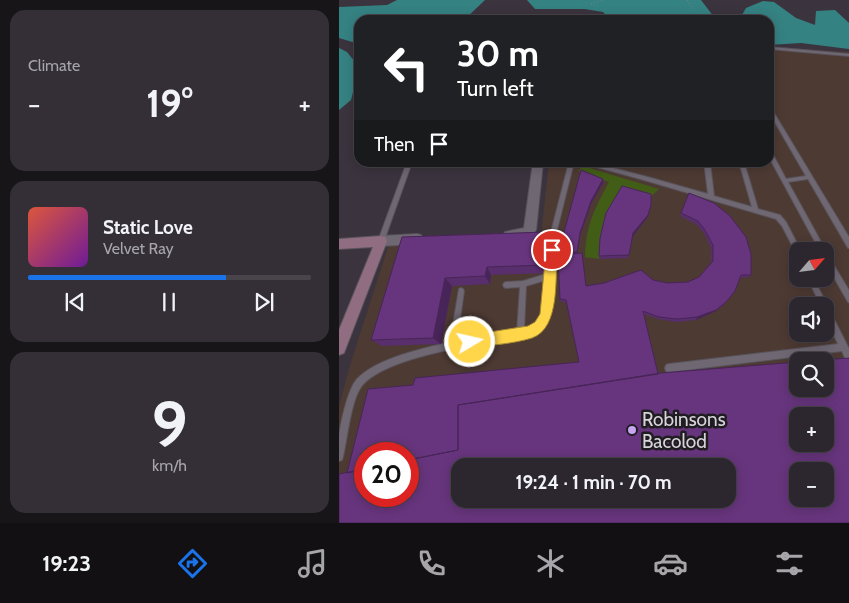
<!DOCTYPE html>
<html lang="en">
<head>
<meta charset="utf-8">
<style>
  :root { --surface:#2c272e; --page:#342f36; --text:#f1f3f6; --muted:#a6a5aa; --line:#48444a; --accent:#1a73e8 }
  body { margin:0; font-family:Cabin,sans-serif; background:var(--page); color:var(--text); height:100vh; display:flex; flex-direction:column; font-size:19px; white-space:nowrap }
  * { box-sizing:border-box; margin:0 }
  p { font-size:16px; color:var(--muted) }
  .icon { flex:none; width:28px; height:28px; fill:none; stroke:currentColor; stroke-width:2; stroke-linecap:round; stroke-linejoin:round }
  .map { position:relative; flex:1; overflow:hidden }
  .details { display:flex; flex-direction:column; gap:10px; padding:10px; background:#181519; width:339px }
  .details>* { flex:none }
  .banner { position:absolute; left:15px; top:15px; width:420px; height:152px; border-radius:15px; box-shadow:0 2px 12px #0003,0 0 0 1px var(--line); background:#202124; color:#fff; overflow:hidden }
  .needle { width:32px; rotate:62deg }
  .fabs { position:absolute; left:450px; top:242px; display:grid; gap:10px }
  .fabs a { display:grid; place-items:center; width:45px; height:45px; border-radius:10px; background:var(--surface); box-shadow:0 2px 12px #0003,0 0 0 1px var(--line); font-size:25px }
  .speed { position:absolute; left:15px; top:442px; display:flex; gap:10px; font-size:25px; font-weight:700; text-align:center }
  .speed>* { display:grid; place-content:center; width:65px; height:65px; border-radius:50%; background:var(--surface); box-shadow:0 2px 12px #0003,0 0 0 1px var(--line); line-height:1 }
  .speed .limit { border:8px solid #d22; background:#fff; color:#111 }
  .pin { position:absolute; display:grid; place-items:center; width:42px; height:42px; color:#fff; margin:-21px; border:2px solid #fff; border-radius:50%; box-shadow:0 1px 5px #0007 }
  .me { position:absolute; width:55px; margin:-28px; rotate:81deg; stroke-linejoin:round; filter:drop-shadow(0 0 4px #0008) }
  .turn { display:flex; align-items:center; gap:18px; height:105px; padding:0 20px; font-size:22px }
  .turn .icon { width:65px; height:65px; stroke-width:2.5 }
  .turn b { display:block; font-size:35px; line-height:42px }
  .then { display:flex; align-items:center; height:48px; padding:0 20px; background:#0003; gap:10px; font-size:19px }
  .big { font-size:38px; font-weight:700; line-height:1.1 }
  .details .tile { flex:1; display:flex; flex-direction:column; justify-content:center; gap:8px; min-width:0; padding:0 18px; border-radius:15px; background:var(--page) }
  .details .dial { align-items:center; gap:0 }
  .dial b { font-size:65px; line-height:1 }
  .song { display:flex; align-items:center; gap:15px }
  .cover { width:60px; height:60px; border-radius:8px; background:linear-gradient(135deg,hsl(10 70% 55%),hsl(280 70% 35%)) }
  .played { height:5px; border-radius:2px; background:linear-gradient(90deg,var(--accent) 70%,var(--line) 70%) }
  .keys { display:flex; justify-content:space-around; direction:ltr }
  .heat { display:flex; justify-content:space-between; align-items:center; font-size:28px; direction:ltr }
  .trip { position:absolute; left:112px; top:458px; width:285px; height:50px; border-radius:15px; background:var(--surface); box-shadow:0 2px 12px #0003,0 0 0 1px var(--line); font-weight:700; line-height:50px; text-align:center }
  .dock { display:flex; height:80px; justify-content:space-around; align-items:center; background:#121012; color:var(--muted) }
  .dock .icon { width:35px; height:35px }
  .dock .selected { color:var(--accent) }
  .dock b { font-size:22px; color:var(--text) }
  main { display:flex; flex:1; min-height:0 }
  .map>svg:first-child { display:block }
</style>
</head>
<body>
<main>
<section class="details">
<div class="tile"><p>Climate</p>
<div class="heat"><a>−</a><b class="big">19°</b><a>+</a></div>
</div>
<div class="tile">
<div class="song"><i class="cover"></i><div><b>Static Love</b><p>Velvet Ray</p></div></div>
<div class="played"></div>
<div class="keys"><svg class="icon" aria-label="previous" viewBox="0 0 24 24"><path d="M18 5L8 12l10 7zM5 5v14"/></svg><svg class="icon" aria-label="pause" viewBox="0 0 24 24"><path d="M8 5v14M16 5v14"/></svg><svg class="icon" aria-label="next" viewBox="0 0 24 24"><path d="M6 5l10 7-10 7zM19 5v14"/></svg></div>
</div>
<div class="tile dial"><b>9</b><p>km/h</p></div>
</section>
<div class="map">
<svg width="511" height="523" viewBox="0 0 511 523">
  <rect width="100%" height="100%" fill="#3b343e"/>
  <path fill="#4d3a33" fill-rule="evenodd" d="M430 47 510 52V523H0V406L12 362 50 244 202 236 210 163 430 162ZM459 251H486V279H459ZM459 306H486V334H459ZM459 361H486V389H459ZM459 416H486V444H459ZM26 454H69V496H26ZM121 466H389V499H121ZM459 471H486V499H459Z"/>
  <path fill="#425e16" d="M244 166 320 189 261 242 260 259 246 257C247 225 255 210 270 182L239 171Z"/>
  <path fill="#358283" d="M58 0H146L125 20H20V44L0 38V7L48 5Z
    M188 0H362L375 17 381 20H271L264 12 246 9H196Z
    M424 1 435 2 457 18 476 25 477 11 496 10 510 23V49L462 43 430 45V20H400L407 8Z
    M0 48 8 52 20 67V84L15 88 12 100 0 110Z"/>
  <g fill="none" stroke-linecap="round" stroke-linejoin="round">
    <g stroke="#58535b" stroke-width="2">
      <path id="lane" d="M430 47 511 54V56L430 49Z
        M430 107 432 108 511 239V248H509L469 179 449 182 487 251 486 253V251H481L430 157V150L432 151 447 179 467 176 430 112Z
        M68 162H73L45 241 44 243H40L39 241Z
        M230 162H235C231 178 227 194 223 210 221 219 218 228 217 236 214 255 214 274 212 293 211 299 212 317 208 323 197 340 159 341 141 344 111 349 40 362 22 387 12 401 8 439 4 457L3 460 0 461C0 453 0 446 0 438 1 424 9 389 18 379 38 358 83 349 111 342L120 289 122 288 124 289 125 291 118 341 178 332 181 287 167 288 165 287 164 285 165 283 167 282 184 281 207 274 211 236ZM207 280 203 318 197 323 185 330 187 286Z
        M239 162H250L305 176 369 194 365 162H371L375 196 413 207 400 162H405L419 209 441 215 447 222 462 251H459V254L457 253 443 226 437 219 305 180Z
        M486 253 488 254 511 292V303L509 302 486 262Z
        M469 279H475L511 351V363H508L503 351 330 372 327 371 326 368 327 365 330 364 499 344 486 317V306H482Z"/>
    </g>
    <g stroke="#58535b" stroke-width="2">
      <path id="street" d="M194 162H204L197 230C191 240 176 242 166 238L164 235 166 232 185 228Z
        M78 234 82 235 84 239 82 243 78 244 42 246 38 245 36 241 38 237 42 236Z"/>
    </g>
    <g stroke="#58535b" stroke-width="2">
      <path id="secondary" d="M42 236 46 237 48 241 5 353 0 355V330L34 247 0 249V239Z"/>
    </g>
    <path stroke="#868189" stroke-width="1" stroke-dasharray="1 2.5" stroke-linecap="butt" d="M348 0 354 9
      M252 4 263 0"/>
    <use href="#lane" fill="#6f6873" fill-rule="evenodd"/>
    <use href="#street" fill="#6f6873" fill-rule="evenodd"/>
    <use href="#secondary" fill="#916d81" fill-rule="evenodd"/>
  </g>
  <path fill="#592e6c" d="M264 179V183L252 204 241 236 238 254 247 286 314 280 328 283 349 282 360 277 372 263V248L365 233 357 224 341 216 350 193 412 275 410 277 401 278 385 305 375 312 357 320 337 322 319 319 305 314 319 374 8 473 74 385 240 362 227 302H222L221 299 227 241 225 239 224 236Z
    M311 208 308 218 294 236 289 258 260 259 261 238Z
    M207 232 209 242 208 273 152 275 151 284 113 286 102 344 43 346 32 340 63 237Z"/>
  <path fill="#482558" d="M264 179V183L252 204 241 236 238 255V252L241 233 252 201Z
    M312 205 308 218 294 236 289 258 294 233Z
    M207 232 209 242 208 273 206 265Z
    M148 267 152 275 151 284 146 276Z
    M106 278 113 286 102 344 94 338Z
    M387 302 375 312 357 320 358 317Z"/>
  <path fill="#67357d" stroke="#482558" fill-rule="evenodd" d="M242 170 264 179 252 201 241 233 238 252H225L227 238 224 236Z
    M283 186 312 194V205L309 215 294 233 290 255 260 256 261 238 267 213Z
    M350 193 375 203 391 216 407 237 412 254V275H402L396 291 387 302 377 310 358 317 338 319 320 317 304 311 319 374 119 405V450L69 460V454H26V469L8 473 29 389 74 385 76 378 240 362 227 300 221 299 219 255 243 253 247 286 265 283 302 270 314 280 328 283 349 282 360 277 374 261V245L366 230 359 221 342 213Z
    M207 232 206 265 148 267 146 276 106 278 94 338 32 340 63 237Z
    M511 358V523H0V474L26 469V496H69V460L119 450V405L322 373 459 362V389H486V361H469ZM459 416H486V444H459ZM121 466H389V499H121ZM459 471H486V499H459Z"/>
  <path fill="#ffd54a" stroke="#a68a30" d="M213 245 218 250C216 275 222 328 193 338 174 344 151 345 131 348L126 346 125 342 126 337 131 335 189 326 196 322 201 314 207 250Z"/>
  <circle fill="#c6a6f0" stroke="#201d22" stroke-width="2" cx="293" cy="430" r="5"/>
  <g text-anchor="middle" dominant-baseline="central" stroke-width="5" stroke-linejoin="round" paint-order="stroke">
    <g font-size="19" fill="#d7d3d9" stroke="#201d22" text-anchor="start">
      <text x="303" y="419">Robinsons<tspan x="303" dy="22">Bacolod</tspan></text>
    </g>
  </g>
</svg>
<div class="fabs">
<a><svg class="needle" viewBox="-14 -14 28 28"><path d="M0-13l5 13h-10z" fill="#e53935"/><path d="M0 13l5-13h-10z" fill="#a6a5aa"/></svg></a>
<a><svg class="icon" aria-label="sound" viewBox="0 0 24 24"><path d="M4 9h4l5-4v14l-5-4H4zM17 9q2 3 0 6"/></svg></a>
<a><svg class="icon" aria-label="search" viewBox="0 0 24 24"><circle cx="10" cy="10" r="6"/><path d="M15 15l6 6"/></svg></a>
<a>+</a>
<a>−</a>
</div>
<div class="speed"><div class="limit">20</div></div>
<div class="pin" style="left:213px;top:250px;background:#d93025"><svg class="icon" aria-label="arrive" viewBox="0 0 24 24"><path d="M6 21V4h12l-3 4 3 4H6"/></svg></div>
<svg class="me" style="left:131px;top:342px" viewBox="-20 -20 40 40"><circle r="17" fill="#ffd54a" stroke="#fff" stroke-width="3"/><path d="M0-11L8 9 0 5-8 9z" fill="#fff"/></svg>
<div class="trip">19:24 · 1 min · 70 m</div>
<div class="banner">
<div class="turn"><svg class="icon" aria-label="left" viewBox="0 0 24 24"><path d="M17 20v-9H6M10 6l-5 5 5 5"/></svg><div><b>30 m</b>Turn left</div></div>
<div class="then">Then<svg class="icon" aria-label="arrive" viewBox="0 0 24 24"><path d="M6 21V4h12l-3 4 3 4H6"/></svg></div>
</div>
</div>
</main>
<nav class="dock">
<b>19:23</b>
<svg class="icon selected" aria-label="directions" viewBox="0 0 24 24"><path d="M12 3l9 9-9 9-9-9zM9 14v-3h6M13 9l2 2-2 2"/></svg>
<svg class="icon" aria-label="music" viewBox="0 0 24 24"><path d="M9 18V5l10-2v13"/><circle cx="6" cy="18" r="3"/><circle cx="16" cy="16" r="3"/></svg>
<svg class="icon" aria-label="phone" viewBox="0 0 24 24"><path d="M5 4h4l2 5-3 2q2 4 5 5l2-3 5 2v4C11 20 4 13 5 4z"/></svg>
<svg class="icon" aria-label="climate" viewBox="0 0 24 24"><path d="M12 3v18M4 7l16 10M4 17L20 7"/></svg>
<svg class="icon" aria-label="car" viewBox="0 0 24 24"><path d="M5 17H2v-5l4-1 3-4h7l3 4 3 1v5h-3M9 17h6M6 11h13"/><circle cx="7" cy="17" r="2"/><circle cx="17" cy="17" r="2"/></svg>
<svg class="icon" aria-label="filters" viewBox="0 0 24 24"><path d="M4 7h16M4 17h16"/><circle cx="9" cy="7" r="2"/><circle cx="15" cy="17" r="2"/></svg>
</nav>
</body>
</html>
